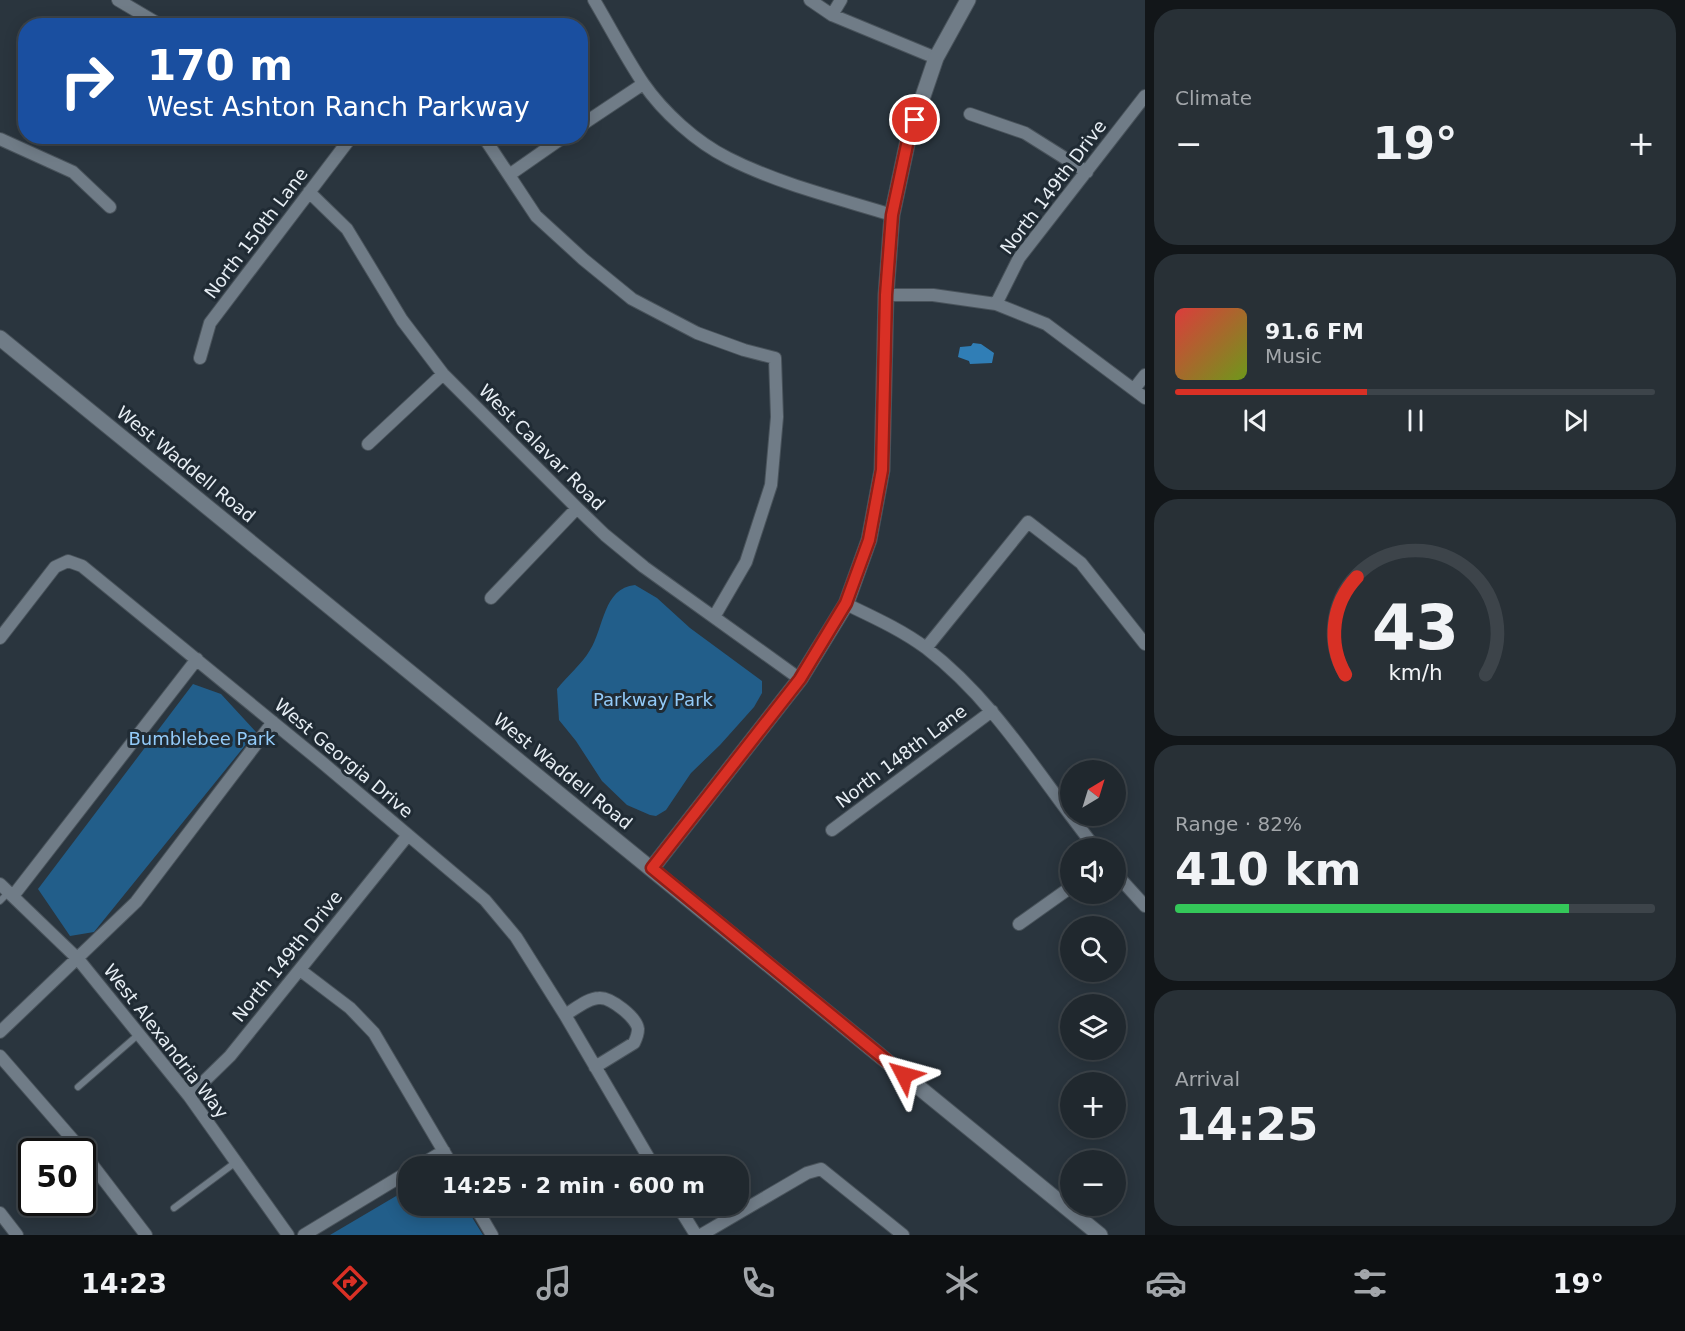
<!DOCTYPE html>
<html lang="en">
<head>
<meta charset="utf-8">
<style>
  :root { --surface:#20282e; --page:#283036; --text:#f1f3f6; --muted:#a2a6aa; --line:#3d444a; --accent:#d93025 }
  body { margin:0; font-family:"DejaVu Sans",sans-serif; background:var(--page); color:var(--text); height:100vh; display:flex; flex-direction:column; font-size:22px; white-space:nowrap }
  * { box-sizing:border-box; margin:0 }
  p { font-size:20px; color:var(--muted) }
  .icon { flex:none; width:33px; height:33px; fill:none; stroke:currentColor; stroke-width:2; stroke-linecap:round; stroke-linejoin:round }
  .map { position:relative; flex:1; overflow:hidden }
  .sheet { display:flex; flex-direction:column; gap:9px; padding:9px; background:#121619; width:540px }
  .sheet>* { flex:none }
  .banner { position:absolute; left:18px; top:18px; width:570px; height:126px; border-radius:24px; box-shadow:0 3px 15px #0003,0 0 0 2px var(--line); background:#1a4fa0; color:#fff; overflow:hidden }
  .needle { width:39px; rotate:38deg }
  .tools { position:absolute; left:1060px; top:760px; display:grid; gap:12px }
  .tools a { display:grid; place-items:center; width:66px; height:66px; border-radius:50%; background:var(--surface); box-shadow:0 3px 15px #0003,0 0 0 2px var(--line); font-size:30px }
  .speed { position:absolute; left:18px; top:1138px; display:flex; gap:12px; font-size:30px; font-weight:700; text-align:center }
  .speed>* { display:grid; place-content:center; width:78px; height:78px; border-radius:50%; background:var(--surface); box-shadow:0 3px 15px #0003,0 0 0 2px var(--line); line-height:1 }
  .speed .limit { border:3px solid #111; border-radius:9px; background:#fff; color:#111 }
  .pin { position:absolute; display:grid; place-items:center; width:51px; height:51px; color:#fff; margin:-26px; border:3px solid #fff; border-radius:50%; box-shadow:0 2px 6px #0007 }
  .me { position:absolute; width:66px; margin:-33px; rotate:309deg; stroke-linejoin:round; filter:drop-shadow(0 0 4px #0008) }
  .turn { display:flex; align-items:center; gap:21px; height:126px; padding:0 30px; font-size:27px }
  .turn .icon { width:78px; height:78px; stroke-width:2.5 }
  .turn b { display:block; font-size:42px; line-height:51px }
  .big { font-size:45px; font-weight:700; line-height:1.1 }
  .sheet .widget { flex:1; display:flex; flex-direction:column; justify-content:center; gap:9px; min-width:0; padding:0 21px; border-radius:24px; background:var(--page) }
  .sheet .dial { align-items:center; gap:0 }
  .dial svg { height:156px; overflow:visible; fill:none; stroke:var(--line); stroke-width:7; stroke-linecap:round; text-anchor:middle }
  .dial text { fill:var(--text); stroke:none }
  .song { display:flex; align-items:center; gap:18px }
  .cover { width:72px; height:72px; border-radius:9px; background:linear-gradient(135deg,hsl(0 70% 55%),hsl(80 70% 35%)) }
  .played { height:6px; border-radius:3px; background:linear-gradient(90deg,var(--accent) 40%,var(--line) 40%) }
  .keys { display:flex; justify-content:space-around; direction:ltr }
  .heat { display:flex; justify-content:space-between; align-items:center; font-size:33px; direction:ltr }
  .charge { height:9px; border-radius:4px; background:linear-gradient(90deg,#34c759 82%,var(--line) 0) }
  .trip { position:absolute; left:398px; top:1156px; width:351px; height:60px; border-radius:24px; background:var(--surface); box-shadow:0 3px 15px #0003,0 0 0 2px var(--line); font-weight:700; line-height:60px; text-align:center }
  .tabs { display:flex; height:96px; justify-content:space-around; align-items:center; background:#0d1012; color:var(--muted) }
  .tabs .icon { width:42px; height:42px }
  .tabs .on { color:var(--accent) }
  .tabs b { font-size:27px; color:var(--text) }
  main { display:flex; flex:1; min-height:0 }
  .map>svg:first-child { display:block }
</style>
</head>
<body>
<main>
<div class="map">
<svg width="1145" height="1235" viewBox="0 0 1145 1235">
  <rect width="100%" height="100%" fill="#2a353e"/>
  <path fill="#225e8a" d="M635 585 657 598 690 628 762 681V693L754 707 720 745 691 773 666 810 656 816 650 815 627 805 602 781 576 741 559 720 557 689C567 676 582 664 590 650 604 628 603 588 635 585Z
    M193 684 221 694 256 732 94 932 70 936 38 889Z
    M408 1189V1206H465L483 1235H330Z"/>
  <path fill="#307eb6" d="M973 343 981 344 994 353 992 363 970 364 969 361 958 357 960 347 971 346Z"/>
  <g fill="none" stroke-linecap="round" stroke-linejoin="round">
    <g stroke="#49535b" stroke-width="8">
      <path id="lane" d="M0 901 9 892
        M78 1087 139 1034
        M174 1208 236 1162"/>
    </g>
    <g stroke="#49535b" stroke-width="14">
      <path id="street" d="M118 0 162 26
        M594 0C610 27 625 56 643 83 663 112 696 142 728 158 779 184 837 198 892 215
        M810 0 832 15 936 58
        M832 15 841 0
        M970 114 1025 133 1087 172
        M580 126 643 84
        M483 136 536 216 583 259 632 299 697 333 744 350 775 358 777 417 771 485 746 562 714 617
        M0 139 73 172 110 207
        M509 175 565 136
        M309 192 347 229 402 320 443 374 577 508 605 535 644 567 800 679
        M886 295H933L996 304 1046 324 1145 398
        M996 304 1019 258 1145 96
        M200 358 210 323 352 136
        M1134 389 1145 375
        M368 444 443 374
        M491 598 577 508
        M846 604C873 617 902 630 926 648 986 694 1027 757 1071 816
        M0 638 55 567 68 561 82 566 324 764 485 900 516 937 565 1015 654 1167
        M926 648 1028 522 1081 563 1145 644
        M1071 816 1096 849
        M832 830 992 711
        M1116 874 1145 906
        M0 884 78 959 189 1096 288 1235
        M13 896 197 659
        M1019 924 1071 887
        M300 970 350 1008 374 1033 453 1167
        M565 1015C575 1009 588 998 599 998 611 997 637 1018 638 1029 638 1034 636 1039 634 1043L595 1067
        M0 1032 136 902 273 722
        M0 1056 74 1141 146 1235
        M189 1096 230 1056 408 835
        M417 1167 444 1151
        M475 1206 492 1235
        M678 1206 696 1235
        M0 1213 17 1235
        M304 1235 408 1172
        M701 1235 807 1173 821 1169 903 1235"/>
    </g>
    <g stroke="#49535b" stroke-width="17">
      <path id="secondary" d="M0 338 1100 1235
        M652 868 800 679 846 604 869 540 882 470 886 295 892 215 908 140 936 58 968 0"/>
    </g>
    <use href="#lane" stroke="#707c87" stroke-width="6"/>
    <use href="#street" stroke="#707c87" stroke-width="12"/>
    <use href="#secondary" stroke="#707c87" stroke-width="15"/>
  </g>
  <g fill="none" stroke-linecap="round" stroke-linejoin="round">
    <g stroke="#8d1f18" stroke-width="15">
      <path id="route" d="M904 1075 652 868 800 679 846 603 869 540 882 470 886 295 892 215 908 140 915 120"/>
    </g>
    <use href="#route" stroke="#d93025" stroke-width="10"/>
  </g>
  <g text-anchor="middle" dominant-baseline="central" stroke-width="6" stroke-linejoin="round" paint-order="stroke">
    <g font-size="18" fill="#e7eef4" stroke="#202b34">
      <text transform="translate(1053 187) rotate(-53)">North 149th Drive</text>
      <text transform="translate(256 233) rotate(-53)">North 150th Lane</text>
      <text transform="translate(542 447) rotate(45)">West Calavar Road</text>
      <text transform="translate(186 464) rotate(39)">West Waddell Road</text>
      <text transform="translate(901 756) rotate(-37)">North 148th Lane</text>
      <text transform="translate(344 758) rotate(40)">West Georgia Drive</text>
      <text transform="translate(563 771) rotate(39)">West Waddell Road</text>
      <text transform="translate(287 956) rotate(-51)">North 149th Drive</text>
      <text transform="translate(166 1041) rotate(52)">West Alexandria Way</text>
    </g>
    <g font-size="18" fill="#93cbf9" stroke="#202b34">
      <text x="653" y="699">Parkway Park</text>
      <text x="202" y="738">Bumblebee Park</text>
    </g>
  </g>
</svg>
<div class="tools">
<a><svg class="needle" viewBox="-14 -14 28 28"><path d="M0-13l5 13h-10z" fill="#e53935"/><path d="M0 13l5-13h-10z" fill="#a2a6aa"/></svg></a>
<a><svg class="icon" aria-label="sound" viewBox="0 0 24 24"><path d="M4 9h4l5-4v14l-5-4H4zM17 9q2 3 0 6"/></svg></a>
<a><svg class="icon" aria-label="search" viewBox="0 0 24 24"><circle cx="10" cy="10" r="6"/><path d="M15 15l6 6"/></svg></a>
<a><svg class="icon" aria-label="layers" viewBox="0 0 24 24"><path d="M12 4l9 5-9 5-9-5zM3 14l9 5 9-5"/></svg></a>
<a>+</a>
<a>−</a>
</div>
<div class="speed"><div class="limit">50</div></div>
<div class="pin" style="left:915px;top:120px;background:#d93025"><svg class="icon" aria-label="arrive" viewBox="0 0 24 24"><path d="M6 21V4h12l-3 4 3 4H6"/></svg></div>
<svg class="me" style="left:904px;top:1075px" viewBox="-20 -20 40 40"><path d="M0-17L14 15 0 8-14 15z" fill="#d93025" stroke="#fff" stroke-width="4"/></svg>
<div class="trip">14:25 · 2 min · 600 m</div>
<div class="banner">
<div class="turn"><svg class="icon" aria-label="right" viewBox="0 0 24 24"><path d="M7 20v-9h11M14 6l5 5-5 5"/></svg><div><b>170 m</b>West Ashton Ranch Parkway</div></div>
</div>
</div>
<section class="sheet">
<div class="widget"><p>Climate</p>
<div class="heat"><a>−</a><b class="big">19°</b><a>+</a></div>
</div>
<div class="widget">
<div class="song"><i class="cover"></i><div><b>91.6 FM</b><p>Music</p></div></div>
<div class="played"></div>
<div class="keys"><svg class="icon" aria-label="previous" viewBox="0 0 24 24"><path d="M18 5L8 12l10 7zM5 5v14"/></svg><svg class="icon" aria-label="pause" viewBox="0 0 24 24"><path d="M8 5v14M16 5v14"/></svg><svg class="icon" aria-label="next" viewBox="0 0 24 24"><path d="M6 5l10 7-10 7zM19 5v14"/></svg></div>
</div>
<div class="widget dial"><svg viewBox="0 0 100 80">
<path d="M14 69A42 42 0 1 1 86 69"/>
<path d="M14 69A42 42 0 0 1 20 19" stroke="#d93025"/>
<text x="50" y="56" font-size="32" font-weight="700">43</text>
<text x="50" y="72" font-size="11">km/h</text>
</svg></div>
<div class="widget"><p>Range · 82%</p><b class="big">410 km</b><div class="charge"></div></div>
<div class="widget"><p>Arrival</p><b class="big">14:25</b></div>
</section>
</main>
<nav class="tabs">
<b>14:23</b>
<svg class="icon on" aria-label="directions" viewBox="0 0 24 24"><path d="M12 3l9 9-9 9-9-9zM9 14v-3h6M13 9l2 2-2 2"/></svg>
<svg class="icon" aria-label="music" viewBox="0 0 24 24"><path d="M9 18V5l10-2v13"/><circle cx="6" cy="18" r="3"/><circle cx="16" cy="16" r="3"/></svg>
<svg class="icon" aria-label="phone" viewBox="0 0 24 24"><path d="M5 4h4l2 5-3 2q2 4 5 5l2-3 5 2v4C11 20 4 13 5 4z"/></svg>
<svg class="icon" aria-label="climate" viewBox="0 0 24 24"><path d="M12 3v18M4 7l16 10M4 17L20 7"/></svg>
<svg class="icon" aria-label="car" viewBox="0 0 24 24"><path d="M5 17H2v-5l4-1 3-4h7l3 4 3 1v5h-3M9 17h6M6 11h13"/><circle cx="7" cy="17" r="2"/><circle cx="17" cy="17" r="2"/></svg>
<svg class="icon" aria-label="filters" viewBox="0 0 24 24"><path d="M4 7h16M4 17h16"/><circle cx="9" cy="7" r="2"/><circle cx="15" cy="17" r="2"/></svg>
<b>19°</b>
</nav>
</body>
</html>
